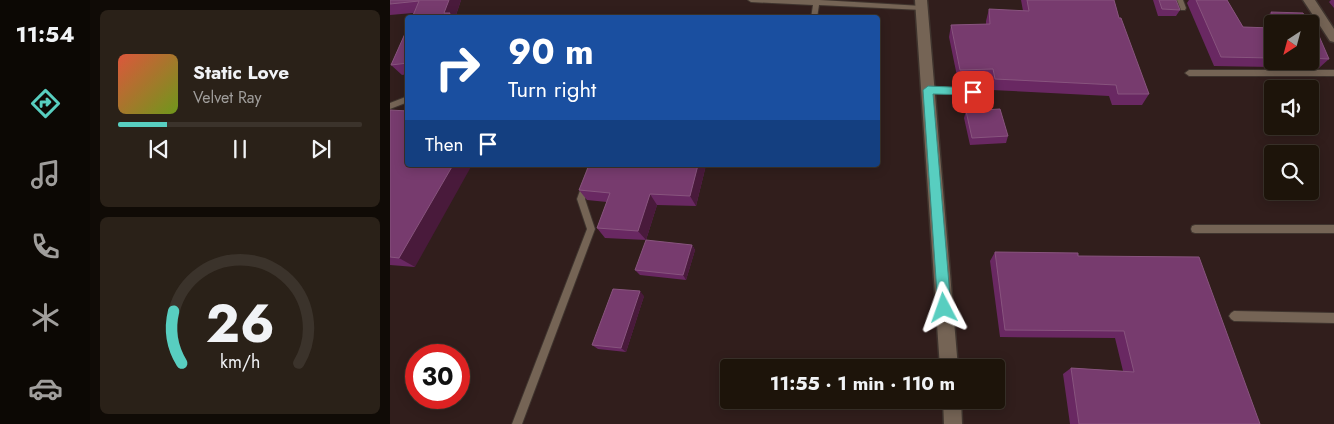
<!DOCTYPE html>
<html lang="en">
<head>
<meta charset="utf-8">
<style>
  :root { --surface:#1d140a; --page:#2a2118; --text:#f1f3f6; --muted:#a09e9c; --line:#3b332b; --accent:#58cec0 }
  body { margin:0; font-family:Jost,sans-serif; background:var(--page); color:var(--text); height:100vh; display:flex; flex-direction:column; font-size:19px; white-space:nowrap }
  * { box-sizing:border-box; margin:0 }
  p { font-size:16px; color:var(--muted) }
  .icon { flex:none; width:28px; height:28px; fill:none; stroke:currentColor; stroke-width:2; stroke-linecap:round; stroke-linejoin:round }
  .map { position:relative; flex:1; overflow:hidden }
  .panel { display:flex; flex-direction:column; gap:10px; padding:10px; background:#100b06; width:300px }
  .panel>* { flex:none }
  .banner { position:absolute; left:15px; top:15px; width:475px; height:152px; border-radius:5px; box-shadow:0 2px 12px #0003,0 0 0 1px var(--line); background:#1a4fa0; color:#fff; overflow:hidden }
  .needle { width:32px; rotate:216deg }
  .buttons { position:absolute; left:874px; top:15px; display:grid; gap:10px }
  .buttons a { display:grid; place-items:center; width:55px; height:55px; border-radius:5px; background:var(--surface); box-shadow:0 2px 12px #0003,0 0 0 1px var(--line); font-size:25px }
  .speed { position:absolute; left:15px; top:344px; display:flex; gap:10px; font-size:25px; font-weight:700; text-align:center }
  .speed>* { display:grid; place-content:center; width:65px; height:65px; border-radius:50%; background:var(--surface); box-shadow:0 2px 12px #0003,0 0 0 1px var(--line); line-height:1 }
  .speed .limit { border:8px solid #d22; background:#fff; color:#111 }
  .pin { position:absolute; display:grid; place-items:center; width:42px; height:42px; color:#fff; margin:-21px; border-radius:10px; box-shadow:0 2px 8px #0006 }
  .me { position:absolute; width:55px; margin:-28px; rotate:356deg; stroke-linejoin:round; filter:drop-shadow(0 0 4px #0008) }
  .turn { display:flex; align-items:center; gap:18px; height:105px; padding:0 20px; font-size:22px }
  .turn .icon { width:65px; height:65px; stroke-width:2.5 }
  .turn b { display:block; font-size:35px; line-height:42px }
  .then { display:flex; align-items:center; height:48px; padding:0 20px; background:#0003; gap:10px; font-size:19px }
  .panel .tile { flex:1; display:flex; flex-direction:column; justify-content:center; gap:8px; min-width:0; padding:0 18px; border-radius:8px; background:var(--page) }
  .panel .dial { align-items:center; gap:0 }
  .dial svg { height:130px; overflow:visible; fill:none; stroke:var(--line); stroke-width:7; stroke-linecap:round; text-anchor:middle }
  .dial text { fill:var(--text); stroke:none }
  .song { display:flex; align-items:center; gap:15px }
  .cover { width:60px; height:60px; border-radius:8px; background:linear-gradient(135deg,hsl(10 70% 55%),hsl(80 70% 35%)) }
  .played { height:5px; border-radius:2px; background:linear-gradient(90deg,var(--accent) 20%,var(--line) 20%) }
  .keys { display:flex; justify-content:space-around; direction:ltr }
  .trip { position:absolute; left:330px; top:359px; width:285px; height:50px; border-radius:5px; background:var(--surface); box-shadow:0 2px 12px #0003,0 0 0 1px var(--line); font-weight:700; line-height:50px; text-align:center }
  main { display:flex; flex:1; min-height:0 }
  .tabs { display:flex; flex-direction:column; width:90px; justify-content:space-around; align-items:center; background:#0c0804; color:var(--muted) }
  .tabs .icon { width:35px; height:35px }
  .tabs .selected { color:var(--accent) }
  .tabs b { font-size:22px; color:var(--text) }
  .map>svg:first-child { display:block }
</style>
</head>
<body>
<main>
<nav class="tabs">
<b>11:54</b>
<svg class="icon selected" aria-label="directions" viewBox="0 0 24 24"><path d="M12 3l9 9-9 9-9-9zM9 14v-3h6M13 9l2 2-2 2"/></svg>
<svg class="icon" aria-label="music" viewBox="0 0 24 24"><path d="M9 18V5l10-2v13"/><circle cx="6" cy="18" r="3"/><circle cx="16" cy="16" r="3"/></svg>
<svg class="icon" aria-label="phone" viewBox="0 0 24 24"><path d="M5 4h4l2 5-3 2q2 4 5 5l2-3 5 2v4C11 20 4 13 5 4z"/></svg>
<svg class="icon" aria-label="climate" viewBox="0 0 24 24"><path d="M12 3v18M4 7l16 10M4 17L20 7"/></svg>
<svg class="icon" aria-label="car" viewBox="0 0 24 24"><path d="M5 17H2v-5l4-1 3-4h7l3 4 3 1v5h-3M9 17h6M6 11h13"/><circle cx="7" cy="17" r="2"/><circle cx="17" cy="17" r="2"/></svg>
</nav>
<section class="panel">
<div class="tile">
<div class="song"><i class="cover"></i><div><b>Static Love</b><p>Velvet Ray</p></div></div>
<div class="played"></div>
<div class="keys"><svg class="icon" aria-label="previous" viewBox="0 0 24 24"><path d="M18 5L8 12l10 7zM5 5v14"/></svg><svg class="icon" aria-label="pause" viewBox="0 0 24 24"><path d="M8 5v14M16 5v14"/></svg><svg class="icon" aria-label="next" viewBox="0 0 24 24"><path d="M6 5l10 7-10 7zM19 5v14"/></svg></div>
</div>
<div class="tile dial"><svg viewBox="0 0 100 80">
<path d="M14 69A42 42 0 1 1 86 69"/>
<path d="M14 69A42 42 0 0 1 9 37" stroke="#58cec0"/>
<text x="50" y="56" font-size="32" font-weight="700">26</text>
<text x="50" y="72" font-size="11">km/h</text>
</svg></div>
</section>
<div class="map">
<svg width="944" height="424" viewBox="0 0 944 424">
  <rect width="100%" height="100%" fill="#271a0d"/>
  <path fill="#311e1c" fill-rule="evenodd" d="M0 0H944V424H0ZM18 18H488V165H18ZM882 24H920V61H882ZM882 89H920V126H882ZM882 154H920V191H882ZM26 355H69V398H26ZM339 368H606V400H339Z"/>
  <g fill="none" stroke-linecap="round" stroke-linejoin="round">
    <g stroke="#3f342e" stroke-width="2">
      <path id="lane" d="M358 0H430L532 6 535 8 532 10 429 5 427 18H421L423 5 361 2Z
        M787 0H793L796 8 795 10H791Z
        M799 70H944V76H799L795 73Z
        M538 87 598 89 602 92 598 95 538 93 534 90Z
        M18 96V102L0 109V103Z
        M199 165H207L195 199 205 229 132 424H122L197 229 187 199Z
        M805 225H944V233H805L802 232 801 229 802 226Z
        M844 311 944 313V323L844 321 841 319 839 316 841 313Z"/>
    </g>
    <g stroke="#3f342e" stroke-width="3">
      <path id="street" d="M525 0H537L568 368H550Z
        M553 400H571L572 424H554Z"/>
    </g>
    <g stroke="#3f342e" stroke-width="3">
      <path id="secondary" d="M913 0H925L944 29V42L940 41Z"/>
    </g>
    <use href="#lane" fill="#756455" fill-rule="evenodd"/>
    <use href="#street" fill="#756455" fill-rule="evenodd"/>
    <use href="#secondary" fill="#756455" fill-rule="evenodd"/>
  </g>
  <path fill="#692862" d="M0 0H71L65 18H22L23 13 0 15Z
    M631 0H724L729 18 759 94 752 105H722L719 96 602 90 600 80 568 81 559 37 561 25 596 24V21L599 9 633 11Z
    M763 0H786L790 10 786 16H768Z
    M799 0H837L853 27 877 28 873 22 881 12 919 24H882V61H920V25L939 59 929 68 824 66 797 3Z
    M941 0H944V8L939 2Z
    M18 27V74L12 75 1 65Z
    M0 110 25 267 0 265Z
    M576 111 618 136 616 143 580 145 574 118Z
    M316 165 306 206 267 205 256 240 215 238 207 228 217 202 197 200 189 190Z
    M302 245 305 250 296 280 250 275 245 270Z
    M605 252 688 256 870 424H680L673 374 681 368 733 371 725 338 610 337 600 261Z
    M254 296 236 352 208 349 202 345Z"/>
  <path fill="#491a3b" d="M59 0H71L65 18H58L54 13Z
    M63 165H82L25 267 9 258Z
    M308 165H316L306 206 300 196Z
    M260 194 267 205 256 240 248 231Z
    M302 245 305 250 296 280 293 275Z
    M250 291 254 296 236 352 231 348Z"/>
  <path fill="#773b6e" stroke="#88547e" d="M0 0H59L54 13H60L58 18H22L29 1 0 4Z
    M637 0H724L729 18H731L759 94H728L726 85 605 79 603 69 570 70 561 25 600 24 599 9 639 11Z
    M769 0H786L790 10 772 9Z
    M806 0H837L853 27 882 28V58L831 57Z
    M881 12 913 13 919 24H888Z
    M920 25 923 29H926L939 59 920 58Z
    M18 27V63L1 65Z
    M610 109 618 136 582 138 576 111Z
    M0 110 18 111V165H63L9 258 0 257Z
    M199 165H308L300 196 260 194 248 231 207 228 220 193 189 190Z
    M256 240 302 245 293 275 245 270Z
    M605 252 688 253V256L809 257 870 424H689L681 368 744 372 734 331 615 330Z
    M223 289 250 291 231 348 202 345Z"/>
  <path fill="#58cec0" stroke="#39867d" d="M538 86 583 88 588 92 583 95 543 94 561 308 559 312 554 314 550 312 548 308 533 90Z"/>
</svg>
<div class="buttons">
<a><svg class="needle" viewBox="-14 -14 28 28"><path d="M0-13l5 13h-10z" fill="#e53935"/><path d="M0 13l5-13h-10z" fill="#a09e9c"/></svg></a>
<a><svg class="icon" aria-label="sound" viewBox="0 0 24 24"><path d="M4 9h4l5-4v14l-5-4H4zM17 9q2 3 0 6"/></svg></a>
<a><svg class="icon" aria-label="search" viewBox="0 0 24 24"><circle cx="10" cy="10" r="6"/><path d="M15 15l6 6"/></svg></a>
</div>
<div class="speed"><div class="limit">30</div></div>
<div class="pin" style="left:583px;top:92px;background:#d93025"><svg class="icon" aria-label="arrive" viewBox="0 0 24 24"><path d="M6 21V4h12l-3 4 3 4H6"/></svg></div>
<svg class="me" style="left:554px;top:308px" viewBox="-20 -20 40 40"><path d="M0-17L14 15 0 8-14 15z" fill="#58cec0" stroke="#fff" stroke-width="4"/></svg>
<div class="trip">11:55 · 1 min · 110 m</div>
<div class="banner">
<div class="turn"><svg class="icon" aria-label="right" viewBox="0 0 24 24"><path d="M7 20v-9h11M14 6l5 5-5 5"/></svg><div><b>90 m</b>Turn right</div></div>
<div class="then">Then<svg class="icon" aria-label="arrive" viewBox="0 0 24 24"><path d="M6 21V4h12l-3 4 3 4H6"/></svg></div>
</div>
</div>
</main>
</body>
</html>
